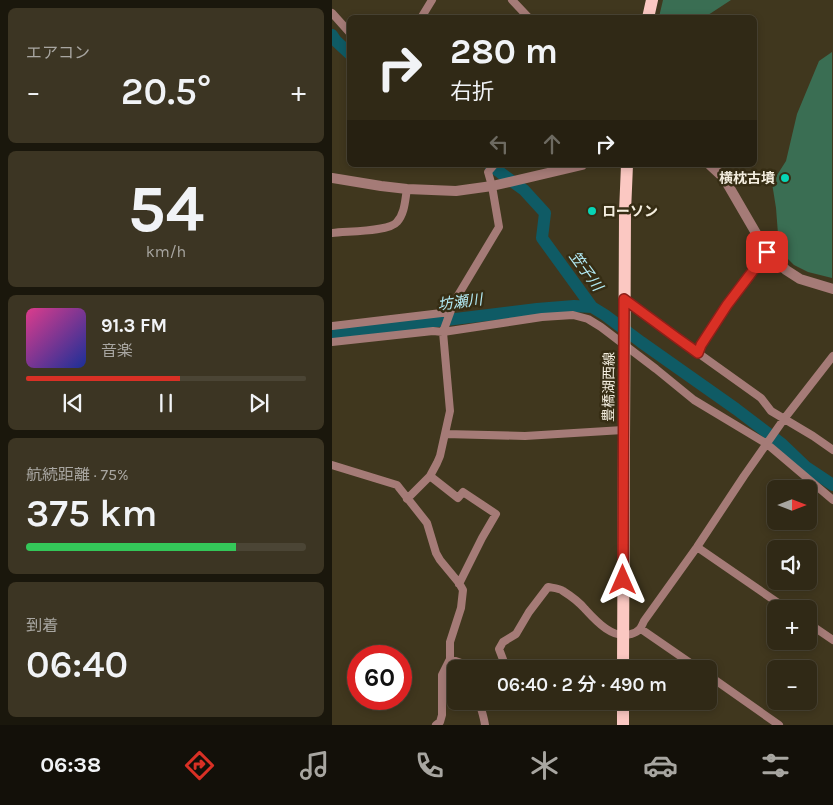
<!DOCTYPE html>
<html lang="ja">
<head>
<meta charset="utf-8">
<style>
  :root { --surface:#302916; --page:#3c3523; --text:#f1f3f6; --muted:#a8a6a1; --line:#4b4535; --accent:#d93025 }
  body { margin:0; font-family:Karla,"Noto Sans JP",sans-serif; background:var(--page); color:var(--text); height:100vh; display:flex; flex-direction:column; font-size:19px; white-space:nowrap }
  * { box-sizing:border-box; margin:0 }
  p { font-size:16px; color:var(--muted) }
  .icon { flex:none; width:28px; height:28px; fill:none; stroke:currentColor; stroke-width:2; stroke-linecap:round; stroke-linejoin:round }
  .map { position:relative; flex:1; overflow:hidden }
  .details { display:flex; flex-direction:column; gap:8px; padding:8px; background:#1a170c; width:332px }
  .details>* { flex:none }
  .guide { position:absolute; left:15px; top:15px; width:410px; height:152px; border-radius:8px; box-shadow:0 2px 8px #0003,0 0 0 1px var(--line); background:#302916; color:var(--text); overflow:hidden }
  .needle { width:32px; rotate:90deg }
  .tools { position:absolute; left:435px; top:480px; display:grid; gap:10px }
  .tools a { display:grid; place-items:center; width:50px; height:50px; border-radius:8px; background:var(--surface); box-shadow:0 2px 8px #0003,0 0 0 1px var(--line); font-size:25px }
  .speed { position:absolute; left:15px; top:645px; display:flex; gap:10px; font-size:25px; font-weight:700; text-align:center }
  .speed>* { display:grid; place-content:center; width:65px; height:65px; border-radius:50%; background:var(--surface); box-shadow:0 2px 8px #0003,0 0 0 1px var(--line); line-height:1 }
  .speed .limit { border:8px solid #d22; background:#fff; color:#111 }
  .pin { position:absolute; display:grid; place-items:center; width:42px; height:42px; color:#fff; margin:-21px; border-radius:10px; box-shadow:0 2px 8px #0006 }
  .me { position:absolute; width:55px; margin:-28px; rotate:0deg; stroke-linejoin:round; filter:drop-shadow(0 0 4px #0008) }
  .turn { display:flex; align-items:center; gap:18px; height:105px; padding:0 20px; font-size:22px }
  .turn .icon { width:65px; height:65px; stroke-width:2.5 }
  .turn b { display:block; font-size:35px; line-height:42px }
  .lanes { display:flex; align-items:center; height:48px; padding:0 20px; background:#0003; justify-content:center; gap:25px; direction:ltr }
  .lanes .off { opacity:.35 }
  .big { font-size:38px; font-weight:600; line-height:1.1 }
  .details .tile { flex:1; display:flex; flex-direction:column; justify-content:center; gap:8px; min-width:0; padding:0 18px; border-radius:8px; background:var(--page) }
  .details .dial { align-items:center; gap:0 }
  .dial b { font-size:65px; line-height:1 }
  .song { display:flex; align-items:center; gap:15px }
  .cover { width:60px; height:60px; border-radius:8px; background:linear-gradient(135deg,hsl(330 70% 55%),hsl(230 70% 35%)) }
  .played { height:5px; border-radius:2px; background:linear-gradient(90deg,var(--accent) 55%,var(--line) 55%) }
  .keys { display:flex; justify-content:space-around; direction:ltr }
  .heat { display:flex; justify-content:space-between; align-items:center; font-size:28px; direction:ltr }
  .charge { height:8px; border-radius:4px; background:linear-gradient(90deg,#34c759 75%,var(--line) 0) }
  .trip { position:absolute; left:115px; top:660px; width:270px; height:50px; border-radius:8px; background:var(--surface); box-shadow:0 2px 8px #0003,0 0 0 1px var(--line); font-weight:600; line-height:50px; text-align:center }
  .tab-bar { display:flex; height:80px; justify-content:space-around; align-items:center; background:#131009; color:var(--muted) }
  .tab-bar .icon { width:35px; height:35px }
  .tab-bar .current { color:var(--accent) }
  .tab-bar b { font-size:22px; color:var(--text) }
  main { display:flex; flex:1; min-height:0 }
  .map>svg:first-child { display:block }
</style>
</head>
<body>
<main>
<section class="details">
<div class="tile"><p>エアコン</p>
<div class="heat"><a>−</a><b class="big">20.5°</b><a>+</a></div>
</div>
<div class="tile dial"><b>54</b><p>km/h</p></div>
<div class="tile">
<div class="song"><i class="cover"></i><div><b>91.3 FM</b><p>音楽</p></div></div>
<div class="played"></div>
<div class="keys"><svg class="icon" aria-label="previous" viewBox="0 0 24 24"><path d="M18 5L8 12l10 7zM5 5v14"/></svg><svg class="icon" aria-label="pause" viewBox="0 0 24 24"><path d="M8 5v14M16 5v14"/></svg><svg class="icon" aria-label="next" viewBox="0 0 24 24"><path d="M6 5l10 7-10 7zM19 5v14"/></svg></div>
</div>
<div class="tile"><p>航続距離 · 75%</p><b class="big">375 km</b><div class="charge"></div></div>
<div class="tile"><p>到着</p><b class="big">06:40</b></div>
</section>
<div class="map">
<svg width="501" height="725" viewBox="0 0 501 725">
  <rect width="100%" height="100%" fill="#40371e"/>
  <path fill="#3a6e53" d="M331 0H399L373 17H327Z
    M500 52V278L476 272 462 265 449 252 446 234 444 208 440 183 454 161 465 114 487 61Z"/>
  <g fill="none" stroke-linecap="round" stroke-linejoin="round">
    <path stroke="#0f5b65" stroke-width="12" d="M0 35 4 41 18 54
      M158 165 192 190 213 213 210 238 260 307 273 315 309 342 404 409 450 444 474 467 501 485
      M0 334 205 309 242 306 260 307"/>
    <path stroke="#a57b77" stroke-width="8" d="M180 0 197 18
      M0 13 18 33
      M89 18 100 0
      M0 233C14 231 57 232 65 222 73 213 73 200 75 189
      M292 299 345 338 429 398 439 411 481 436 501 450
      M0 326 118 312
      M0 342 101 331 111 332 210 317 241 315 256 319 269 327 324 369 362 400 435 444 501 500
      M366 353 369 345 395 305 435 252
      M113 434 193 436 291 430
      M0 465 65 485 95 523 104 553 108 560 127 583 131 590 129 608 118 642V659L110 675V715L108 722 104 725
      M98 476 126 498 131 492 164 514 150 538 127 584
      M75 499 98 476 105 463 108 456 118 411 111 332 122 302 167 227 160 186 156 172 162 165
      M365 547 455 609
      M476 623 501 640
      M309 629 367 669
      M118 659 132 664 135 669
      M157 669 172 662 167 649 171 642 184 634 197 612 216 587C221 588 227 588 231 591 239 596 247 602 253 609 264 621 281 640 299 634 307 632 309 628 312 621L365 547 412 476 452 419 501 356
      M376 675 447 725
      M147 701C149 709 152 717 153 725"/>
    <path stroke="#a57b77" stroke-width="10" d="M378 165 392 178 435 252 454 270 468 279 501 289
      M0 178 49 186 75 189 124 191 160 186 250 165"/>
    <path stroke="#fbc8c2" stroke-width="12" d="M316 18 320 0
      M291 669 293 212 295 165
      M291 725V701"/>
  </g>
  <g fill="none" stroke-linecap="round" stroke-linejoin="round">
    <g stroke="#8d1f18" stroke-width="12">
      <path id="route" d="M291 580 292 299 345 338 366 353 369 345 395 305 435 252"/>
    </g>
    <use href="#route" stroke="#d93025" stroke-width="9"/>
  </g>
  <g fill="#07d5b6" stroke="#362d14" stroke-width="2">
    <circle cx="453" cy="178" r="5"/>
    <circle cx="260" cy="211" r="5"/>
  </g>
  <g text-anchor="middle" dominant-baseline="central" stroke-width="5" stroke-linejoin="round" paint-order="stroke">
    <g font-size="14" font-weight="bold" fill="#f5efe0" stroke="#362d14" text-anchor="end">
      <text x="443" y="178">横枕古墳</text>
      <text x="270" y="211" text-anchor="start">ローソン</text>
    </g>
    <g font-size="14" fill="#f5efe0" stroke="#362d14">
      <text transform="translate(277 387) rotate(-89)">豊橋湖西線</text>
    </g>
    <g font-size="15" font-style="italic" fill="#b3ebf5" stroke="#362d14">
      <text transform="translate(254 271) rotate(54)">笠子川</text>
      <text transform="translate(128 302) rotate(-7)">坊瀬川</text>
    </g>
  </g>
</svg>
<div class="tools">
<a><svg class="needle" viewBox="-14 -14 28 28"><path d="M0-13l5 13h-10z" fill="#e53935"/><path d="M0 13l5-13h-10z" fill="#a8a6a1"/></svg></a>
<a><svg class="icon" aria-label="sound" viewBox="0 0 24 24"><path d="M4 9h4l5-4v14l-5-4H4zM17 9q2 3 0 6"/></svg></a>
<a>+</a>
<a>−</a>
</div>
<div class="speed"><div class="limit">60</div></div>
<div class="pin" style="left:435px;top:252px;background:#d93025"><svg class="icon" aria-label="arrive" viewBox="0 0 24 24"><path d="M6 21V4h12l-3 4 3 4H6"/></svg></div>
<svg class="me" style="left:291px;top:580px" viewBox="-20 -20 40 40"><path d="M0-17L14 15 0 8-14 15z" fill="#d93025" stroke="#fff" stroke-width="4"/></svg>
<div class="trip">06:40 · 2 分 · 490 m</div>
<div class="guide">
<div class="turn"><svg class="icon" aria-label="right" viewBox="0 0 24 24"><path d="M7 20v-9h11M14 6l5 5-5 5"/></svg><div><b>280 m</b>右折</div></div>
<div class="lanes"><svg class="icon off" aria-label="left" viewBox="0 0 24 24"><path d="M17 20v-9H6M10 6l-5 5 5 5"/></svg><svg class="icon off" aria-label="ahead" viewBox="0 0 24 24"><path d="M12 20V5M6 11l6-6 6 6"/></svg><svg class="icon" aria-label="right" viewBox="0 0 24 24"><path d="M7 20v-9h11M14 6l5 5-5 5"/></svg></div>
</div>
</div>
</main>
<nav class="tab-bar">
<b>06:38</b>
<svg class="icon current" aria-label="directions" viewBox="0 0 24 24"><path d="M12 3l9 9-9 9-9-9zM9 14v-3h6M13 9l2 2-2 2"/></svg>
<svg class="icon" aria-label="music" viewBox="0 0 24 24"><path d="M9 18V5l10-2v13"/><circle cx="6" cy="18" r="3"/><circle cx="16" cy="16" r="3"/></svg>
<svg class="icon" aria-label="phone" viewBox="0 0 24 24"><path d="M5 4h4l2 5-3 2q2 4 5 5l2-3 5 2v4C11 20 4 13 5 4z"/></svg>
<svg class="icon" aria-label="climate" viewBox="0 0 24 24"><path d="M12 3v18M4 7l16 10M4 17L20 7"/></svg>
<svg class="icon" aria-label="car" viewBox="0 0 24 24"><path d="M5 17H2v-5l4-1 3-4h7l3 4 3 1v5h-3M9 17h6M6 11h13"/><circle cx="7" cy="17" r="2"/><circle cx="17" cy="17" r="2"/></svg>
<svg class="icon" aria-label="filters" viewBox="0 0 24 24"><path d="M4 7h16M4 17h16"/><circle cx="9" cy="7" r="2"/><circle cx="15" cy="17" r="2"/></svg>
</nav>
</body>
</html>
